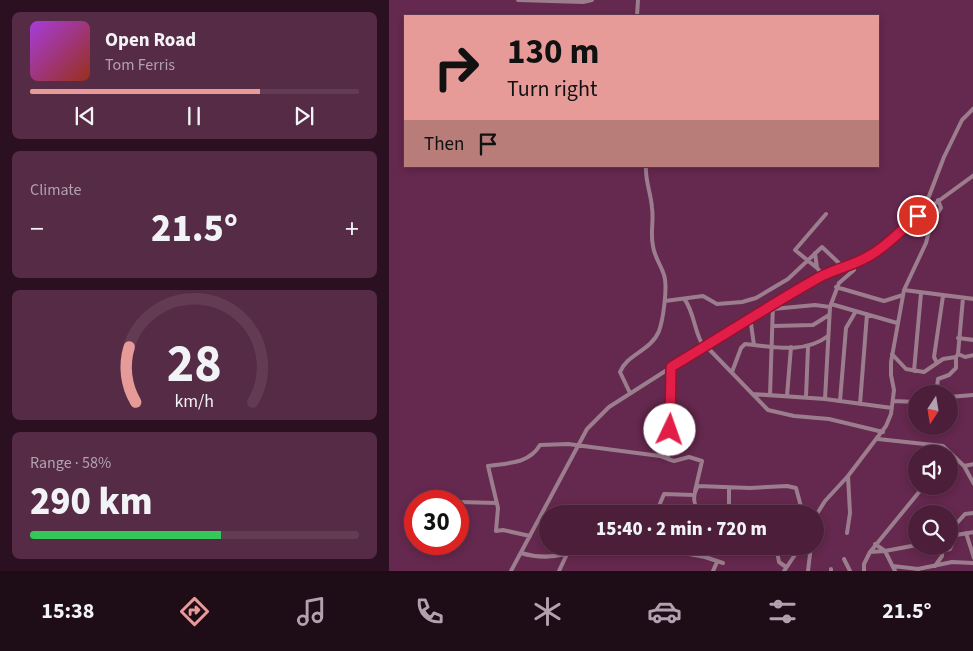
<!DOCTYPE html>
<html lang="en">
<head>
<meta charset="utf-8">
<style>
  :root { --surface:#4c1e3a; --page:#562b45; --text:#f1f3f6; --muted:#b2a2af; --line:#633c54; --accent:#e69b98 }
  body { margin:0; font-family:"Source Sans 3",sans-serif; background:var(--page); color:var(--text); height:100vh; display:flex; flex-direction:column; font-size:19px; white-space:nowrap }
  * { box-sizing:border-box; margin:0 }
  p { font-size:16px; color:var(--muted) }
  .icon { flex:none; width:28px; height:28px; fill:none; stroke:currentColor; stroke-width:2; stroke-linecap:round; stroke-linejoin:round }
  .map { position:relative; flex:1; overflow:hidden }
  .details { display:flex; flex-direction:column; gap:12px; padding:12px; background:#2a1020; width:389px }
  .details>* { flex:none }
  .banner { position:absolute; left:15px; top:15px; width:475px; height:152px; border-radius:0px; box-shadow:0 2px 8px #0003,0 0 0 1px var(--line); background:#e69b98; color:#111; overflow:hidden }
  .needle { width:32px; rotate:192deg }
  .controls { position:absolute; left:519px; top:385px; display:grid; gap:10px }
  .controls a { display:grid; place-items:center; width:50px; height:50px; border-radius:50%; background:var(--surface); box-shadow:0 2px 8px #0003,0 0 0 1px var(--line); font-size:25px }
  .speed { position:absolute; left:15px; top:490px; display:flex; gap:10px; font-size:25px; font-weight:700; text-align:center }
  .speed>* { display:grid; place-content:center; width:65px; height:65px; border-radius:50%; background:var(--surface); box-shadow:0 2px 8px #0003,0 0 0 1px var(--line); line-height:1 }
  .speed .limit { border:8px solid #d22; background:#fff; color:#111 }
  .pin { position:absolute; display:grid; place-items:center; width:42px; height:42px; color:#fff; margin:-21px; border:2px solid #fff; border-radius:50%; box-shadow:0 1px 5px #0007 }
  .me { position:absolute; width:55px; margin:-28px; rotate:3deg; stroke-linejoin:round; filter:drop-shadow(0 0 4px #0008) }
  .turn { display:flex; align-items:center; gap:18px; height:105px; padding:0 20px; font-size:22px }
  .turn .icon { width:65px; height:65px; stroke-width:2.5 }
  .turn b { display:block; font-size:35px; line-height:42px }
  .then { display:flex; align-items:center; height:48px; padding:0 20px; background:#0003; gap:10px; font-size:19px }
  .big { font-size:38px; font-weight:800; line-height:1.1 }
  .details .card { flex:1; display:flex; flex-direction:column; justify-content:center; gap:8px; min-width:0; padding:0 18px; border-radius:8px; background:var(--page) }
  .details .dial { align-items:center; gap:0 }
  .dial svg { height:130px; overflow:visible; fill:none; stroke:var(--line); stroke-width:7; stroke-linecap:round; text-anchor:middle }
  .dial text { fill:var(--text); stroke:none }
  .song { display:flex; align-items:center; gap:15px }
  .cover { width:60px; height:60px; border-radius:8px; background:linear-gradient(135deg,hsl(280 70% 55%),hsl(10 70% 35%)) }
  .played { height:5px; border-radius:2px; background:linear-gradient(90deg,var(--accent) 70%,var(--line) 70%) }
  .keys { display:flex; justify-content:space-around; direction:ltr }
  .heat { display:flex; justify-content:space-between; align-items:center; font-size:28px; direction:ltr }
  .charge { height:8px; border-radius:4px; background:linear-gradient(90deg,#34c759 58%,var(--line) 0) }
  .trip { position:absolute; left:150px; top:505px; width:285px; height:50px; border-radius:25px; background:var(--surface); box-shadow:0 2px 8px #0003,0 0 0 1px var(--line); font-weight:800; line-height:50px; text-align:center }
  .tabs { display:flex; height:80px; justify-content:space-around; align-items:center; background:#1e0c17; color:var(--muted) }
  .tabs .icon { width:35px; height:35px }
  .tabs .active { color:var(--accent) }
  .tabs b { font-size:22px; color:var(--text) }
  main { display:flex; flex:1; min-height:0 }
  .map>svg:first-child { display:block }
</style>
</head>
<body>
<main>
<section class="details">
<div class="card">
<div class="song"><i class="cover"></i><div><b>Open Road</b><p>Tom Ferris</p></div></div>
<div class="played"></div>
<div class="keys"><svg class="icon" aria-label="previous" viewBox="0 0 24 24"><path d="M18 5L8 12l10 7zM5 5v14"/></svg><svg class="icon" aria-label="pause" viewBox="0 0 24 24"><path d="M8 5v14M16 5v14"/></svg><svg class="icon" aria-label="next" viewBox="0 0 24 24"><path d="M6 5l10 7-10 7zM19 5v14"/></svg></div>
</div>
<div class="card"><p>Climate</p>
<div class="heat"><a>−</a><b class="big">21.5°</b><a>+</a></div>
</div>
<div class="card dial"><svg viewBox="0 0 100 80">
<path d="M14 69A42 42 0 1 1 86 69"/>
<path d="M14 69A42 42 0 0 1 10 35" stroke="#e69b98"/>
<text x="50" y="56" font-size="32" font-weight="700">28</text>
<text x="50" y="72" font-size="11">km/h</text>
</svg></div>
<div class="card"><p>Range · 58%</p><b class="big">290 km</b><div class="charge"></div></div>
</section>
<div class="map">
<svg width="585" height="571" viewBox="0 0 585 571">
  <rect width="100%" height="100%" fill="#65284e"/>
  <g fill="none" stroke-linecap="round" stroke-linejoin="round">
    <path stroke="#9c7d8e" stroke-width="4" d="M129 0 194 2 203 0
      M248 16 249 0
      M533 213 585 175
      M426 253 428 268
      M435 276 428 268 406 250 437 214
      M447 287 495 301 514 295
      M515 290 585 299
      M296 300C306 314 305 333 315 347
      M276 301 314 296 328 304 353 302 367 298 399 279 433 247 451 264 460 267
      M442 304 508 323
      M384 309 426 305 441 307
      M361 317 365 345
      M384 326 424 325 440 315
      M569 338 585 340
      M317 346 379 410 405 416 440 419 494 432
      M503 354 517 369 535 372 554 359 567 357 569 354 576 357 585 355
      M569 354 574 298
      M548 363 545 357 554 296
      M282 367 283 401 279 459 285 461 300 457 313 461 306 491
      M525 371 532 293
      M343 372 352 348 356 344C384 347 416 354 439 336
      M241 393 231 372C238 354 262 351 270 331 274 320 279 287 275 275 272 265 265 256 264 246 261 233 265 221 263 208 262 193 256 181 257 166
      M364 394 436 399 503 408
      M547 394 549 379 560 375 567 368V357
      M381 395 384 304
      M398 396 402 347
      M417 397 419 347
      M560 397 585 395
      M436 399 441 307 450 283 465 270V265
      M451 401 457 328 467 311
      M504 401 528 402
      M471 404 478 314
      M489 439 554 446 575 466 585 484
      M575 466 585 464
      M31 501 108 503
      M308 508 413 507
      M340 508V488
      M270 514V506L275 494 305 495
      M313 514C304 506 303 496 309 486L361 488 398 486 407 488 414 514
      M426 517 436 501 459 476 497 426 502 414 505 390 502 375V362L515 290 537 243 542 223 552 208 549 200
      M560 532 576 514 585 513
      M458 533 461 513 459 476
      M577 533 585 558
      M141 536 114 530 107 531 109 508 99 466C118 463 140 464 151 445L179 444 271 456 279 459
      M486 544 496 551 506 571
      M257 546 316 557 334 563
      M387 546 390 562 397 567
      M481 552 535 486
      M132 553C155 560 176 557 198 546
      M455 559 461 571
      M504 566 529 569 563 562 585 563
      M546 566 553 556V551L561 549 567 535 585 532
      M442 569V571
      M122 571 198 429 220 407 361 317 432 277 460 267 486 253 529 216 537 204 555 157 573 120 585 108
      M170 571 178 554
      M324 571 328 562
      M395 571 412 546
      M419 571 422 546
      M475 571V564L481 552 496 551 528 545"/>
  </g>
  <g fill="none" stroke-linecap="round" stroke-linejoin="round">
    <g stroke="#92132f" stroke-width="12">
      <path id="route" d="M281 430 282 367C331 338 379 306 429 278 447 268 468 265 485 253 501 243 514 228 529 216"/>
    </g>
    <use href="#route" stroke="#e11d48" stroke-width="9"/>
  </g>
</svg>
<div class="controls">
<a><svg class="needle" viewBox="-14 -14 28 28"><path d="M0-13l5 13h-10z" fill="#e53935"/><path d="M0 13l5-13h-10z" fill="#b2a2af"/></svg></a>
<a><svg class="icon" aria-label="sound" viewBox="0 0 24 24"><path d="M4 9h4l5-4v14l-5-4H4zM17 9q2 3 0 6"/></svg></a>
<a><svg class="icon" aria-label="search" viewBox="0 0 24 24"><circle cx="10" cy="10" r="6"/><path d="M15 15l6 6"/></svg></a>
</div>
<div class="speed"><div class="limit">30</div></div>
<div class="pin" style="left:529px;top:216px;background:#d93025"><svg class="icon" aria-label="arrive" viewBox="0 0 24 24"><path d="M6 21V4h12l-3 4 3 4H6"/></svg></div>
<svg class="me" style="left:281px;top:430px" viewBox="-20 -20 40 40"><circle r="19" fill="#fff"/><path d="M0-13L10 11 0 6-10 11z" fill="#e11d48"/></svg>
<div class="trip">15:40 · 2 min · 720 m</div>
<div class="banner">
<div class="turn"><svg class="icon" aria-label="right" viewBox="0 0 24 24"><path d="M7 20v-9h11M14 6l5 5-5 5"/></svg><div><b>130 m</b>Turn right</div></div>
<div class="then">Then<svg class="icon" aria-label="arrive" viewBox="0 0 24 24"><path d="M6 21V4h12l-3 4 3 4H6"/></svg></div>
</div>
</div>
</main>
<nav class="tabs">
<b>15:38</b>
<svg class="icon active" aria-label="directions" viewBox="0 0 24 24"><path d="M12 3l9 9-9 9-9-9zM9 14v-3h6M13 9l2 2-2 2"/></svg>
<svg class="icon" aria-label="music" viewBox="0 0 24 24"><path d="M9 18V5l10-2v13"/><circle cx="6" cy="18" r="3"/><circle cx="16" cy="16" r="3"/></svg>
<svg class="icon" aria-label="phone" viewBox="0 0 24 24"><path d="M5 4h4l2 5-3 2q2 4 5 5l2-3 5 2v4C11 20 4 13 5 4z"/></svg>
<svg class="icon" aria-label="climate" viewBox="0 0 24 24"><path d="M12 3v18M4 7l16 10M4 17L20 7"/></svg>
<svg class="icon" aria-label="car" viewBox="0 0 24 24"><path d="M5 17H2v-5l4-1 3-4h7l3 4 3 1v5h-3M9 17h6M6 11h13"/><circle cx="7" cy="17" r="2"/><circle cx="17" cy="17" r="2"/></svg>
<svg class="icon" aria-label="filters" viewBox="0 0 24 24"><path d="M4 7h16M4 17h16"/><circle cx="9" cy="7" r="2"/><circle cx="15" cy="17" r="2"/></svg>
<b>21.5°</b>
</nav>
</body>
</html>
